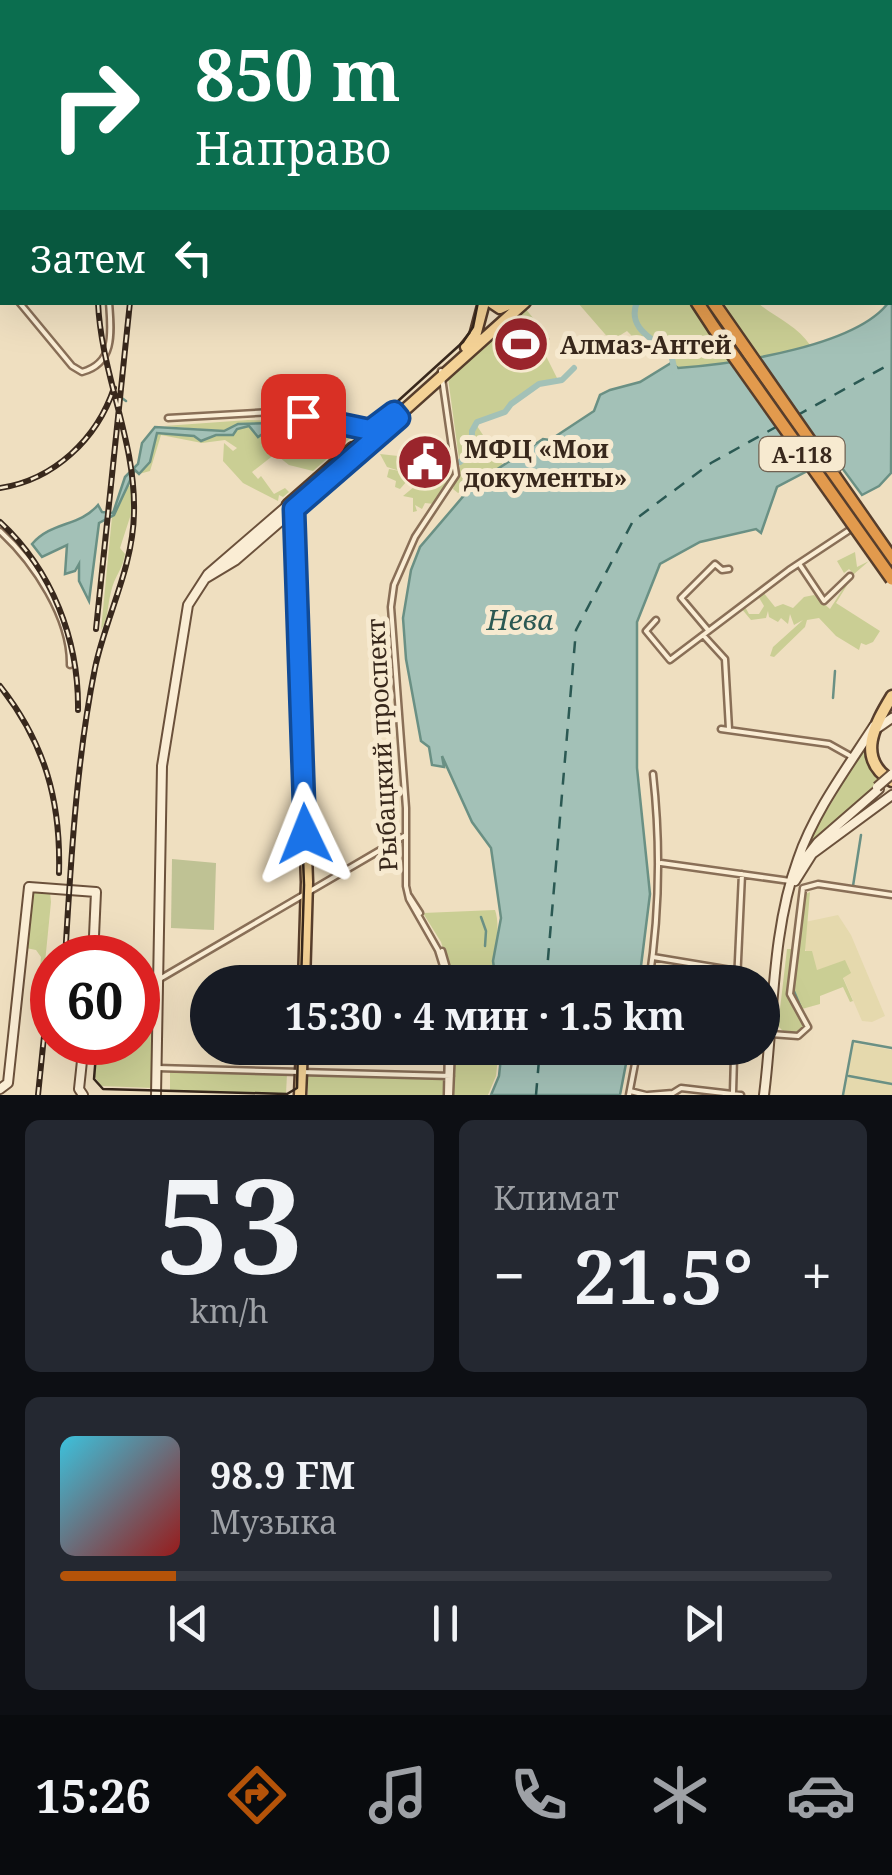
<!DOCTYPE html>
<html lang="ru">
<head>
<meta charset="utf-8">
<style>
  :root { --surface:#171b24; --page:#242831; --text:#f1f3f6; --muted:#9ea1a6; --line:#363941; --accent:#b45309 }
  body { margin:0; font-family:"Noto Serif",serif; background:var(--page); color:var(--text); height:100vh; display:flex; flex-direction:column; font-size:38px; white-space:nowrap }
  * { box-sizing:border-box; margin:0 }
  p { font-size:32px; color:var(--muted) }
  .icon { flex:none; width:55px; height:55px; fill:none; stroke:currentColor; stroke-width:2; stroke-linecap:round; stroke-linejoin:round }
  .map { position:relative; height:1095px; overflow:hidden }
  .details { display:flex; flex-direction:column; gap:25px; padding:25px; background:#0d0f14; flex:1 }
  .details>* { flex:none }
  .guide { position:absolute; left:0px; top:0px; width:892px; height:305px; box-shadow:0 10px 40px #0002; background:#0b6e4f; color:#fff; overflow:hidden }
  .speed { position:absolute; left:30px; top:935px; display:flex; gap:20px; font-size:50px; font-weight:700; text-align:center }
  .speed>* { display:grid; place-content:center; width:130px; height:130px; border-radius:50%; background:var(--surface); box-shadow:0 10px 40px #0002; line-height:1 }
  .speed .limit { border:15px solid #d22; background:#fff; color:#111 }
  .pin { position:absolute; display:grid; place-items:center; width:85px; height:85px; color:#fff; margin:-42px; border-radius:20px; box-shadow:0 5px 15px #0006 }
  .me { position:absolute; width:110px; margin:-55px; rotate:358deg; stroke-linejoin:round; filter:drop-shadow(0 0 8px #0008) }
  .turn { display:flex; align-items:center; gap:35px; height:210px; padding:0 30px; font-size:45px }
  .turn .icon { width:130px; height:130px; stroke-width:2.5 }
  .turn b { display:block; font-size:70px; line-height:85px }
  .then { display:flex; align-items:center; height:95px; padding:0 30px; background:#0003; gap:20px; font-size:38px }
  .big { font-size:75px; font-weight:700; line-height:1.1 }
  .details .card { flex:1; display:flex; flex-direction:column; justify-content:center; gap:15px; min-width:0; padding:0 35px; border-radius:15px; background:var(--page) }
  .details .dial { align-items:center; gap:0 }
  .dial b { font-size:130px; line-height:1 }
  .song { display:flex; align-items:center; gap:30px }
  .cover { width:120px; height:120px; border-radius:15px; background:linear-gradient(135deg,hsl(190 70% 55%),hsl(0 70% 35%)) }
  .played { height:10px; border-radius:5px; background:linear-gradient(90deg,var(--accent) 15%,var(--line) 15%) }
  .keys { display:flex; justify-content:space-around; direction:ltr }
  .heat { display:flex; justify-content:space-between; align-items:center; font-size:55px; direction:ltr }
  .details .tiles { flex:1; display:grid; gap:25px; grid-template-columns:1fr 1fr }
  .card:last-child { grid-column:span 2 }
  .trip { position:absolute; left:190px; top:965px; width:590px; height:100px; border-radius:50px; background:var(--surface); box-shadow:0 10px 40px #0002; font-weight:700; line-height:100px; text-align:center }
  .dock { display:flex; height:160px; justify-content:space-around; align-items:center; background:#090b0e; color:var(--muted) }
  .dock .icon { width:70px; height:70px }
  .dock .current { color:var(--accent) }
  .dock b { font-size:45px; color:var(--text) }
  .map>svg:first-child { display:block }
</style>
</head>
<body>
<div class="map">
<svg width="892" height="1095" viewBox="0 0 892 1095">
  <rect width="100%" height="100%" fill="#efdfc0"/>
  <path fill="#e5d9ad" d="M838 915 851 935 885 1016 872 1022 862 1021 843 977 817 970 805 949V922Z
    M854 1043 892 1050V1095H844Z"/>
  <path fill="#cace94" d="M578 303H758C776 318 798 326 810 345L745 363 677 368 670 354 645 335 637 341 627 331 611 341Z
    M525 308 550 339 542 348 557 378 539 383 503 413 475 423 503 465 458 493 453 489 460 466 448 378Z
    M248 420 292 421 355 434 313 471 289 465 275 454 252 472 258 479 261 476 274 494 285 488 289 492 283 497 279 495 278 501 243 483 223 461 224 443 233 451 237 448 225 440 202 443 161 435 150 471 139 474 151 456 157 433 194 436 201 441 216 435H233L237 429 249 426 257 437 274 426 309 437 321 451 327 449 324 437 274 423 238 424 225 431 164 426Z
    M449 445C458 469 449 484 434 504L425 503 422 509 415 505 417 511 413 512V498L403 496 415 486 407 481 400 489 395 487 396 481 387 477 389 469 400 471 387 467 380 454 398 456 431 473 440 468 444 446Z
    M128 484 132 489 131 514 120 548 125 554C123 569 114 577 111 592 107 606 109 618 101 630L112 517Z
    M855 552 857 567 869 561 854 574 836 603 880 631 873 642 866 645 861 643 859 650 836 636 819 618 807 620 805 627 774 657 770 656 773 647 803 620 794 625 790 614 788 624 781 618 778 622 769 617 768 611 766 618 751 620 741 608 744 605 749 614H759L764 606 758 596 763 592 775 607 783 604 793 608 804 597 814 595 830 609 853 573 849 569 844 573 837 561Z
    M868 741V760L882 780 806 846Z
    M33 889 50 892 51 902 40 1013 36 1009 41 957 36 950 26 948 25 942 29 893Z
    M810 892 805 951H812L817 970 845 960 851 973 843 978 853 1001 850 1002 843 987 820 996V1004L802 1009 792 991 803 895Z
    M495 910C502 930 492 960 493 982H454L441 942 423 913Z
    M787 949H791L788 994 806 1027 797 1035 785 1033 778 1026Z
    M154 998 153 1088 101 1086 95 1077 98 1043 138 1042V1008Z
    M454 1048H499L496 1076 488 1095H452Z
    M170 1070 287 1074 286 1094 170 1091Z
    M308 1074 439 1078 445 1081 444 1095H308Z"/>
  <path fill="#bfc294" d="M172 859 216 863 214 930 171 928Z"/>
  <path fill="#a3c1b7" stroke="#6a9084" stroke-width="2.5" d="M892 297 891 473 879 486 862 495 834 457 777 487 761 533 756 529 700 542 660 564 637 622V768L650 894 639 982H496L493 961 501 918 491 848 472 822 442 756 444 767 432 765 429 747 421 741 406 659 403 618 411 570 420 547 472 486 543 439 550 440 594 411 600 395 610 390 640 382 671 363 678 368C732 364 865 346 892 297Z
    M274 423 324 437 327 447 322 451 310 437 274 426 258 437 249 426 237 429 233 435H216L201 441 194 436 157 433 150 462 139 474 135 470 114 515 99 523 89 601 79 581V564L75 571 65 574 67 545 42 557 32 544C52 521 79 527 98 505L102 512 113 513 125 477 138 464 142 443 155 427 224 431 238 424Z
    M502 1048H629L620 1095H491L499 1076Z"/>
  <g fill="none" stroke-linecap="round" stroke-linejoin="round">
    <path stroke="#6a9084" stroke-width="2.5" d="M115 393 126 401
      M833 698 835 671
      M853 886 861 835
      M481 917 486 931 485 946
      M793 989 801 1008
      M849 1076 892 1084
      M843 1095 853 1041 892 1048"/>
    <path stroke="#a3c1b7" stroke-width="6" d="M637 302C626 329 655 340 671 354L675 372
      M460 462 472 452V431L477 422 505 412 511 404 539 384 562 380 574 368"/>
    <path stroke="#2b5953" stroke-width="2.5" stroke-dasharray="12 10" stroke-linecap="butt" d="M796 416 892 363
      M546 982 576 630 633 521 711 463 776 427
      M536 1095 540 1048"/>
    <g stroke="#896f57" stroke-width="9">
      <path id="street" d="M128 0V2
        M728 0 730 2
        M436 2 437 0
        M605 2 606 0
        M0 45 2 44
        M0 131 2 125
        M0 299 2 293
        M19 302 72 366 82 372C116 363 111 330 109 302
        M441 371 456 475 415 537 394 585 391 607 406 808V886L409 899 438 950 448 982
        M168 418 273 412 374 430
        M362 430V441
        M0 531C34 562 71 618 70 665
        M800 565 824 601 850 576
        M656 620 646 631 670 660 789 570 854 527
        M708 630 681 598 715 564 722 570 729 569
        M703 635 725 659 729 729
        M721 729 829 744 854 758
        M661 863 790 881
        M409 896 420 913
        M442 951 451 982
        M653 957 737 971
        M158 980 406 835
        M649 982C660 911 661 846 653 774
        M737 982 742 874
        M771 1034 798 1036 808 1027 790 994 803 888 818 884 892 895
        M157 1068 451 1076
        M630 1091 646 1095
        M733 1092 734 1057
        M447 1095 448 1048
        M450 1095 452 1048
        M629 1095 638 1048
        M648 1095 673 1093 681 1088 741 1095"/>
    </g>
    <g stroke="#6b513b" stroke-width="12">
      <path id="secondary" d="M334 0 339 2
        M30 2 33 0
        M57 2 58 0
        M206 578 236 560 289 514
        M879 727 892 718
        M800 865 818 842 879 789
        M795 881 812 854 892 795
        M138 992 158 980
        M0 1089 8 1083 29 887 96 892 93 958
        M83 1095 79 1089 84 1042
        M156 1095 162 766 188 605 208 574 288 505
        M764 1095C774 1018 771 933 798 859 814 812 847 768 874 726"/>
    </g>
    <g stroke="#573e2c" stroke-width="15">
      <path id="primary" d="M851 0H863
        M779 2 782 0
        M491 302 500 308 513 302
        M466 347 475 336 484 302
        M289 517 288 505 353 448
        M892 696C875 724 855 759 892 781
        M304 982 307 882 294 509 525 302
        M300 1095 302 1048"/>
    </g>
    <g stroke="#573e2c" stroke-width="16">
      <path id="highway" d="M311 0 315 2
        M325 0 329 2
        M697 302 714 328
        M713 302 892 559"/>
    </g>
    <use href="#street" stroke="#faedd4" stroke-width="4"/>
    <use href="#secondary" stroke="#faedd4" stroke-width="8"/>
    <use href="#primary" stroke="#f4d296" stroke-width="10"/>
    <use href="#highway" stroke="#e29a4d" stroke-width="11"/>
    <path stroke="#38281c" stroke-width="2.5" d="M774 2 776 0
      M301 982 304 885 290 499 463 342 473 327 478 302
      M97 1042 94 1079 103 1089 287 1094 297 1088 298 1048"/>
    <g stroke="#38281c" stroke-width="6">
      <path id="rail" d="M289 0 294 2
        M96 2 97 0
        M137 2V0
        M161 2 162 0
        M0 220 2 214
        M0 488C54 480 97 439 114 388
        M0 522C52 570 79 640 78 710
        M96 629 130 302
        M0 686C45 743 61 801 59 873
        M65 958C71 862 76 762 95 668 106 616 133 568 134 513 136 440 101 375 98 302
        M38 1095 52 958"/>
    </g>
    <use href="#rail" stroke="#f7ead0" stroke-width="2.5" stroke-dasharray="8" stroke-linecap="butt"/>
    <g stroke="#6b513b" stroke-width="12" stroke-linecap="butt">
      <path id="secondary-bridge" d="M877 787 892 774"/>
    </g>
    <g stroke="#573e2c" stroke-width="16" stroke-linecap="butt">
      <path id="highway-bridge" d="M714 328 892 579"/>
    </g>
    <use href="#secondary-bridge" stroke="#faedd4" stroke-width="8"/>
    <use href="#highway-bridge" stroke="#e29a4d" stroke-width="11"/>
  </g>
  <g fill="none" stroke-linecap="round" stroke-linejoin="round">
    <g stroke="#114b97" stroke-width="25">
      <path id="route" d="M303 416 370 430 394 412 399 418 294 509 305 834"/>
    </g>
    <use href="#route" stroke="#1a73e8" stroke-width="18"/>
  </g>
  <defs>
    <g id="stadium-disc" transform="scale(2.875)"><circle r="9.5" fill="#9a252c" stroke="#f7ead0"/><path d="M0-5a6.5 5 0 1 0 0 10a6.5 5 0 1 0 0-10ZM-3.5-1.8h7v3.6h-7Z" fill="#fff"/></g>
    <g id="civic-disc" transform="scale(2.875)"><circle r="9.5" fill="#9a252c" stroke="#f7ead0"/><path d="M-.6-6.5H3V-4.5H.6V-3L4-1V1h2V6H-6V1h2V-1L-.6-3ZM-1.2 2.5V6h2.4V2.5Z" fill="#fff"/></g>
  </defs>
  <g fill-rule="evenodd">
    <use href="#stadium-disc" x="521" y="344"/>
    <use href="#civic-disc" x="425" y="462"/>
  </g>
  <g text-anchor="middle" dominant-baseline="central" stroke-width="10" stroke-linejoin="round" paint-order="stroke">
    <rect fill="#f7ead0" stroke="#716252" stroke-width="2.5" x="759.5" y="437" width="85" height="34" rx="8"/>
    <g font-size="22" font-weight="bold" fill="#38281c">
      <text x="802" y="454">А-118</text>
    </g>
    <g font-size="25" font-weight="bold" fill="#38281c" stroke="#f7ead0" text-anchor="start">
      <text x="560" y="344">Алмаз-Антей</text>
      <text x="464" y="448">МФЦ «Мои<tspan x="464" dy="29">документы»</tspan></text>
    </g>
    <g font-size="25" fill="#38281c" stroke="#f7ead0">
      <text transform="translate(381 745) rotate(-93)">Рыбацкий проспект</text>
    </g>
    <g font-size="28" font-style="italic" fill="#2b5953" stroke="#f7ead0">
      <text x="520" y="619">Нева</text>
    </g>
  </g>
</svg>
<div class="speed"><div class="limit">60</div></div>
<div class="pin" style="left:303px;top:416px;background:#d93025"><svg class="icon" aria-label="arrive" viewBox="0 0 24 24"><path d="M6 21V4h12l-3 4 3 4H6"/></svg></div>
<svg class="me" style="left:305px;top:834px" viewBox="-20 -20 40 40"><path d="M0-17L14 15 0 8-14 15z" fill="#1a73e8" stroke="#fff" stroke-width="4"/></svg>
<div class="trip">15:30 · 4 мин · 1.5 km</div>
<div class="guide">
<div class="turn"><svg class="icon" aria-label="right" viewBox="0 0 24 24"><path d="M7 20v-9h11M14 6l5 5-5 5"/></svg><div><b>850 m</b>Направо</div></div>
<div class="then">Затем<svg class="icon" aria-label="left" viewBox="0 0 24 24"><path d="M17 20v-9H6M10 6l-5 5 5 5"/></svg></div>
</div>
</div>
<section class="details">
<div class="tiles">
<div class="card dial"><b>53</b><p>km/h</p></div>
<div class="card"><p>Климат</p>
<div class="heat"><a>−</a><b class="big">21.5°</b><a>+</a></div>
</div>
<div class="card">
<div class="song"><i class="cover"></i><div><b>98.9 FM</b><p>Музыка</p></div></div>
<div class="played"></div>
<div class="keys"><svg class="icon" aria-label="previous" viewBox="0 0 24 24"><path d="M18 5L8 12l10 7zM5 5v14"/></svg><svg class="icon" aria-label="pause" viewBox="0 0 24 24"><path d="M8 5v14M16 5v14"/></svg><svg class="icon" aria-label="next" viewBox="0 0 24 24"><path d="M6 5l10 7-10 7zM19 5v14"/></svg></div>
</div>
</div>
</section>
<nav class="dock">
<b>15:26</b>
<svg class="icon current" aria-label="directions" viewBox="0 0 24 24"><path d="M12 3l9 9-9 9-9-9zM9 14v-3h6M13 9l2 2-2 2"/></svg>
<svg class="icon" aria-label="music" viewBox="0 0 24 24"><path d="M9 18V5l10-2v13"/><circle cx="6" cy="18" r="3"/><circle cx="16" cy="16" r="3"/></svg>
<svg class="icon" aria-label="phone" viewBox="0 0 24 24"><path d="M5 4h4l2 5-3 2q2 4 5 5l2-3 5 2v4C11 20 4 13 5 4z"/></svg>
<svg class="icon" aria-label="climate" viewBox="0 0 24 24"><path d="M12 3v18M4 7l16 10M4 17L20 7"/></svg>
<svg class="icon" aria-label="car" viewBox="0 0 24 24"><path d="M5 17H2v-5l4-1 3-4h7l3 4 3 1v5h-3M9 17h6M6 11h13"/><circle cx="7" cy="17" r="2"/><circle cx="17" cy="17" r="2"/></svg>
</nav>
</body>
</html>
